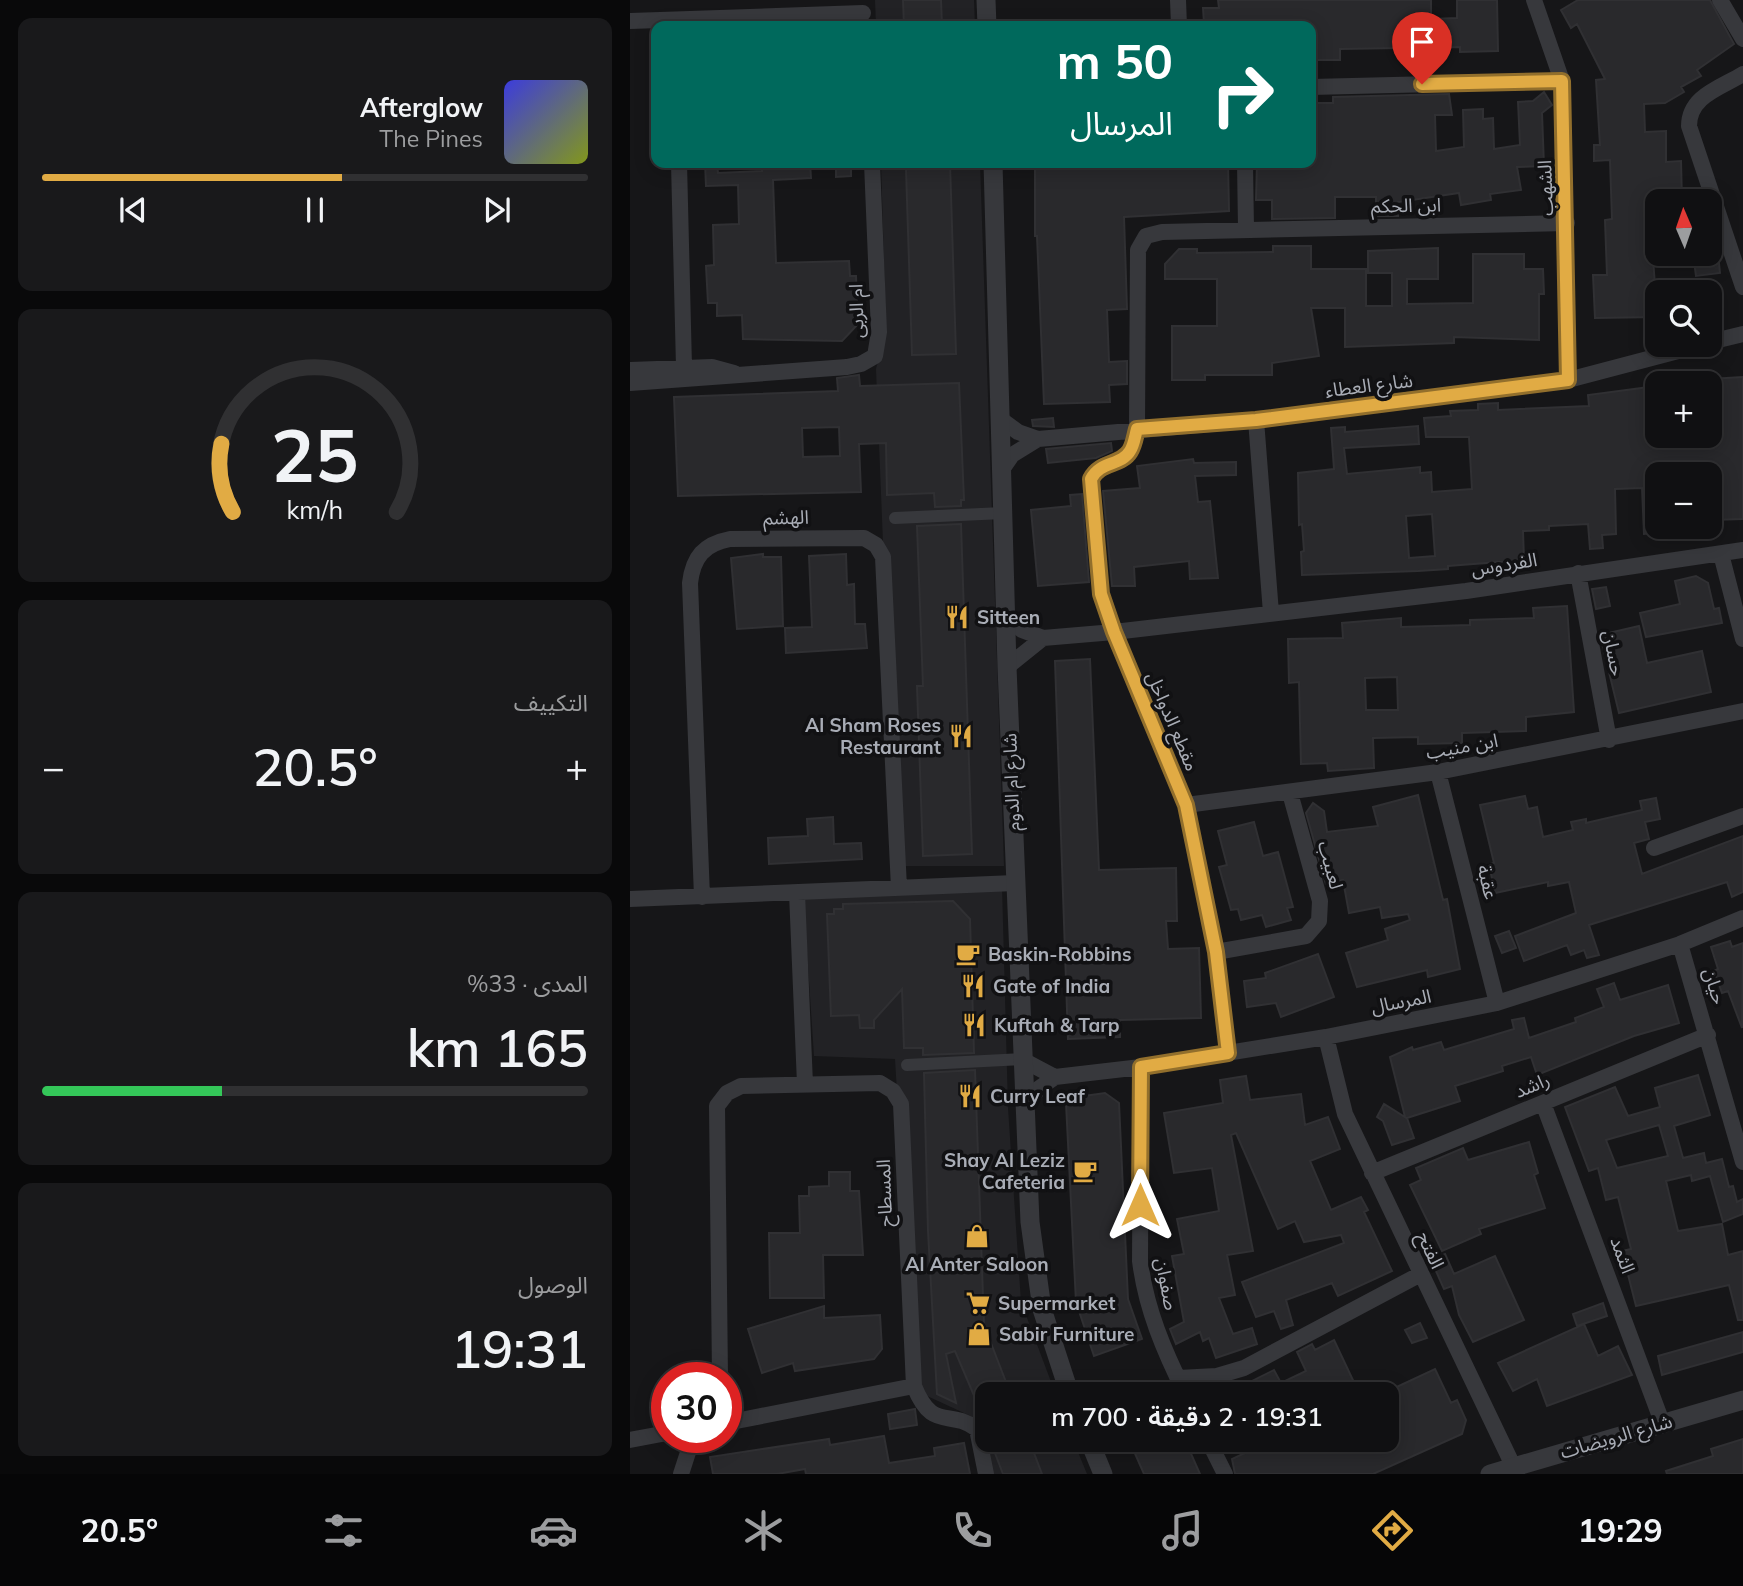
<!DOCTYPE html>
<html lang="ar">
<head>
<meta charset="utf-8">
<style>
  :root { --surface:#101012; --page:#19191b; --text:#f1f3f6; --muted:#9c9d9f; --line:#303032; --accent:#e1ab44 }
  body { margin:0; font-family:Mulish,"Noto Sans Arabic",sans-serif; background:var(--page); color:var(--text); direction:rtl; height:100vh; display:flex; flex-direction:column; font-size:26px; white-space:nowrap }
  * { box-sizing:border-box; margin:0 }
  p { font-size:23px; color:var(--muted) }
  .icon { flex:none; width:38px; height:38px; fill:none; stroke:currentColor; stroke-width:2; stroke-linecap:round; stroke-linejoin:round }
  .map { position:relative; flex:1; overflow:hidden; direction:ltr }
  .details { display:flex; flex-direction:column; gap:18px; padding:18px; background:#09090a; width:630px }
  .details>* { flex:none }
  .hud { position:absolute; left:21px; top:21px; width:665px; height:147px; border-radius:14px; box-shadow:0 4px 18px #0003,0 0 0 2px var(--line); direction:rtl; background:#00695c; color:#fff; overflow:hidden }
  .needle { width:46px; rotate:358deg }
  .buttons { position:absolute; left:1015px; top:189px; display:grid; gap:14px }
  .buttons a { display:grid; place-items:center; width:77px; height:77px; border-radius:14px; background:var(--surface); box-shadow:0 4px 18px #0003,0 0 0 2px var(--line); font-size:35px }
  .speed { position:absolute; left:21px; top:1362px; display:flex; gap:14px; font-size:35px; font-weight:700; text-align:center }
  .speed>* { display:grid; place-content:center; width:91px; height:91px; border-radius:50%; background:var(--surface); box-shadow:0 4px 18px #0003,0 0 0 2px var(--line); line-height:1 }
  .speed .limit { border:10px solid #d22; background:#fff; color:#111 }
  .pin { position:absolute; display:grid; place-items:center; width:60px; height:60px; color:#fff; margin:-72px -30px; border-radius:50% 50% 50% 0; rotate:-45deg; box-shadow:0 0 7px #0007 }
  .pin .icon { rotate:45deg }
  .me { position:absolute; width:77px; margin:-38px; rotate:0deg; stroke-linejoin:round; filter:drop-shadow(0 0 5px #0008) }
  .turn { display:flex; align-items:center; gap:24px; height:147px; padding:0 28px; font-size:32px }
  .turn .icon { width:91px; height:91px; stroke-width:2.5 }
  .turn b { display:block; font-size:49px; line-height:60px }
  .big { font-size:52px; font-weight:600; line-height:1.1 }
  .details .widget { flex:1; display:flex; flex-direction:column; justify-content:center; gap:10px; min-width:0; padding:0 24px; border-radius:14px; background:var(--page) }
  .details .dial { align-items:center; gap:0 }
  .dial svg { height:182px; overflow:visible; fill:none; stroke:var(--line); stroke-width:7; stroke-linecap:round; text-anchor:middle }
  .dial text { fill:var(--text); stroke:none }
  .song { display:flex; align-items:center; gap:21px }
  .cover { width:84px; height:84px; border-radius:10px; background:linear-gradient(135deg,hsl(240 70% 55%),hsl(70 70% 35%)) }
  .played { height:7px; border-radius:4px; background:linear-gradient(90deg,var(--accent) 55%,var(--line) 55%) }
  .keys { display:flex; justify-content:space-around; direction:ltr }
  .heat { display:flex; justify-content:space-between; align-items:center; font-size:38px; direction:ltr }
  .charge { height:10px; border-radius:5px; background:linear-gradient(90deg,#34c759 33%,var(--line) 0) }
  .trip { position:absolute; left:345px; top:1382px; width:424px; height:70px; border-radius:14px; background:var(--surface); box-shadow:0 4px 18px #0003,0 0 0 2px var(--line); font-weight:600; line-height:70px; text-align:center; direction:rtl }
  .tab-bar { display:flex; height:112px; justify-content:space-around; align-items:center; background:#060607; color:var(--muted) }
  .tab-bar .icon { width:49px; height:49px }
  .tab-bar .current { color:var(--accent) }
  .tab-bar b { font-size:32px; color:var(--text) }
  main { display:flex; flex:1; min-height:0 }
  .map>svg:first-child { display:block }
</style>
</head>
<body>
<main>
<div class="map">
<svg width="1113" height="1474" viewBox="0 0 1113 1474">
  <rect width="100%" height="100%" fill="#161618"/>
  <path fill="#222225" d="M245 0H344L345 26H246Z
    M251 163H350L374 866H266L246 369 256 329Z
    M372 886 378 1108 391 1302 426 1395H357V1440H443L457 1474H361L347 1419 295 1395 284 1373 265 1059 184 1056 173 890Z"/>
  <path fill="#29292c" stroke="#303033" stroke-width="2" fill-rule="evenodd" d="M273 0H311L312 26H274Z
    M588 0H801V19L827 18V0H867L868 51 830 52V47L710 49V60H681V26H645V22L574 24 573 8H589Z
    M948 0H1080L1104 44 1067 70 1071 76 1051 87 1054 92 1035 103 1014 104 1015 132 1036 131V162L1051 161 1052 201H1027V211L1020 212 1027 317 965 318 963 275H977L975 220 982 219 980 160 964 161V145H970L966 80 975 79 947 24 941 28 931 10Z
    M914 92 922 105 912 113 914 166 887 167 891 190 860 194 861 200 831 205 829 193 768 202V216H746V197H705V218L642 219V200H626L627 163H681V116L686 115V103H703V97L819 94 822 115H805L806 151 834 147 833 110 853 109V119L863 118 864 149 890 145 888 102 903 101Z
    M75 163H87L88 173 132 171V163H180L181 178 143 180 146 263 219 261 220 276H226L228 324 212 341 113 339 112 315 87 316V303H78L76 266 84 265 83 225 109 224 108 185 76 186Z
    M206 163H221V176L206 177Z
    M283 163H320L326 354 282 355 276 169Z
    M405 163H598L599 211 494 217 497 309 477 310 479 362 497 361V384L479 385 480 402 414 404 407 236H405Z
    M643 246H681V269H736V306H762V273H738V251L808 248V279H777V304L843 303V254H894V269H913L914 294H909V340L824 337V343L715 347V308H681L689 356 642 363V375H575V380H542V326H587V279H535V264L549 249H567V253L643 252Z
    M1063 254H1088L1090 273 1066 276Z
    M229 375 230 386 329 383 334 500H331V506L305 507 304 493 257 495 256 443 229 444 231 492 48 496 44 397 208 391 207 378ZM209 427 210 456 173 457 172 428Z
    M1113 377V519L1082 520 1080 474H1027V533L1014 534 1012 488 985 489 986 534 972 535 973 548 960 549 958 524 919 526V530L893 531 894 560 818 566V569L788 571 672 575 671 552 674 551 672 524 669 525 668 473 704 469 701 428 715 427V432L788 426 789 444 714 448 717 474 790 467V473L801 472 802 492 842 489 839 437H796L794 418 821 416 820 411 848 410V404L868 403V410L959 406 958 395 1027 386V436H1047V440L1080 438V379ZM802 514 805 556 779 558 776 516Z
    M423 418 424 427 403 426 402 420Z
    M481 443 482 451 466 458 418 463 416 449Z
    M563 459 564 463 606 462V475L565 476 568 502 580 501 588 578 560 579 559 561 504 567 505 586H482L473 491 510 488 507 466Z
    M452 494 459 582 408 586 401 510 441 506 440 495Z
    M331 524 342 854 293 856 287 686H293L287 526Z
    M133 554V557H151L153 626 107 629 101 558Z
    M216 554 217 585 224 584 225 624H235L237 648 156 653 155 628 182 627 179 556Z
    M1066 576 1078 583 1084 609 1089 608 1092 623 1016 637 1010 613 1050 604 1045 581Z
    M976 587 980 606 966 609 962 589Z
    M937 606 944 712 896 717V731L832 733V743L788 744V737L743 738 744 768 698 771 697 763 671 764 669 682 659 683 658 639 713 638 712 623 771 618V627L840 625V620L904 618 903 608ZM767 677 768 710H736L735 678Z
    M1009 626 1017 663 1072 651 1081 692 989 713 970 635Z
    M460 659 469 870 546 868 547 921H536L538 949 569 948 571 1018 490 1020V1037L438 1039 425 661Z
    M788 795 813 900 817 899 830 969 798 977 797 970 727 987 716 953 758 940 755 929 780 920 778 914 752 918 750 907 719 913 713 880 696 884 676 813 683 803 694 811 697 832 748 826 743 807Z
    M895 796 898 809 907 807 913 837 943 830 941 822 956 819V823L1012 810 1010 801 1026 798 1030 819 1015 822 1019 839 1004 843 1012 874 1113 836V892L1102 897 1097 882 959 925 969 955 957 958 954 950 941 955 937 945 894 961 885 936 946 913 939 882 918 886V882L865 893 859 864 864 863 850 805Z
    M203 817 204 844 231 843 232 859 139 864 138 838 178 836 177 819Z
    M624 822 633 856 648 852 663 907 657 908 661 920 636 927 632 915 611 920 608 909 601 910 589 867 597 865 588 831Z
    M323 901 340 919 344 1053 293 1055V1048H274L272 989 244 1020V1028H230L229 1015 201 1016 197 914H204V909H213V904Z
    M879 931 886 948 872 953 865 936Z
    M1100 941 1102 947 1113 943 1112 1028 1098 991 1092 993 1084 971 1088 969 1081 947Z
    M688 954 704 997 651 1017 646 1003 617 1007 614 981 636 978 635 973Z
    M984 983 990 1000 1038 985 1049 1023 1004 1036 907 1075 901 1057 872 1066 873 1071 825 1086 830 1101 777 1118 784 1138 762 1145 753 1121 747 1117 754 1104 775 1117 760 1057 782 1047 783 1050 811 1042 814 1050 884 1029 882 1020 894 1018 899 1038 946 1022 945 1018 974 1007 967 989Z
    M345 1070 354 1325 381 1395H357V1426L325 1351 316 1354 326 1403 307 1394 298 1231 294 1073Z
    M1068 1075 1080 1115 1044 1126 1053 1158 1074 1153 1076 1163 1092 1159 1099 1187 1103 1186 1107 1202 1113 1199V1214L1093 1222 1080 1176 1062 1181 1061 1175 1036 1181 1048 1231 1092 1224 1098 1255 1113 1251V1320H1108L1099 1285 1006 1306 992 1251 1001 1249 988 1197 976 1200 968 1168 959 1171 935 1107 985 1087 998 1116 1030 1107 1025 1088ZM1029 1125 1038 1156 987 1168 976 1140Z
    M616 1076 620 1100 671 1094 675 1125 698 1117 710 1149 680 1161 701 1210 731 1197 738 1210 734 1212 762 1271 708 1296 702 1283 656 1300 663 1325 651 1329 644 1311 626 1317 612 1282 714 1243 711 1235 674 1242 665 1221 648 1229 606 1133 601 1135 623 1251 597 1255 605 1295 589 1298 603 1334 622 1328 627 1344 586 1358 579 1338 573 1341 570 1332 546 1344 540 1329 554 1322 542 1256 554 1254 547 1219 589 1211 582 1168 544 1173 534 1113 593 1103 590 1080Z
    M475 1093 489 1103 498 1299 512 1339 464 1356 446 1302 436 1103 440 1098Z
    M899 1142 908 1173 904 1175 915 1208 849 1229 851 1234 812 1251 780 1185 791 1180 786 1168 833 1148 838 1160Z
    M199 1172H220V1191H229L233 1255H193L194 1298H140L139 1233H170L169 1196H179V1187L199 1186Z
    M815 1254 824 1274 865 1256 894 1320 843 1342 829 1315 822 1286 814 1289 801 1260Z
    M973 1303 977 1316 947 1326 943 1314Z
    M194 1306V1318L250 1315 252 1349 244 1359 165 1371 163 1363 132 1373 118 1329Z
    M790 1323 797 1338 782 1343 775 1330Z
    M954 1324 968 1356 988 1346 1002 1375 917 1406 907 1379 883 1391 868 1363Z
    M1113 1332V1352L1032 1375 1028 1356Z
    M704 1340 730 1395H594L644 1370 651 1383 676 1371 667 1352 682 1344 685 1350Z
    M805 1369 821 1403 827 1400 836 1420 832 1434 743 1474H605L602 1459 617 1452 611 1440H756V1392Z
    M285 1409 287 1425 260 1429 258 1414Z
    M254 1436 259 1463 305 1456 304 1448 334 1443 340 1474H176L175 1469 147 1474H83L80 1457 199 1439 200 1445Z
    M1113 1439V1474H1037L1036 1471 1083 1456 1081 1449Z
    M360 1440H399L412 1474H373Z
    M499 1440H555L570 1474H514Z"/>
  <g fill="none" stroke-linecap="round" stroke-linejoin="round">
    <path stroke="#37383c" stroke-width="12" d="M265 518 373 513
      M277 1065 391 1059"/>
    <path stroke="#37383c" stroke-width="16" d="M548 0 549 26
      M904 0 932 81 938 380
      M1090 0 1113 39
      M0 21 233 13
      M1113 74C1090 88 1059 96 1059 126L1113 287
      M681 87 932 81
      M49 163 54 367
      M615 163 616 229
      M1080 342 1113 334
      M0 370 82 367 104 373
      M0 383 217 367 231 364 245 356 249 332 242 163
      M369 418 388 432 408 439
      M626 420 641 613
      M371 471 382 455 408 439 626 420 938 380 1071 345
      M1091 554 1113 639
      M948 573 979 740
      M375 616 392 630 413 638 484 632 836 591 1113 550
      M377 667 413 638
      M808 772 867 1003
      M556 805 808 772 1113 711
      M1024 848 1113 816
      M167 893 175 1084
      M72 897 60 583C63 557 74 544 100 539L234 538 246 545 253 557 269 888
      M0 899 385 883
      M1050 944 1113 1162
      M586 952 676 936 689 921 690 901 660 793
      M696 1037 715 1114 887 1474
      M598 1053 586 952 556 805 484 632 471 594 461 479C471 458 491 466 500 451 504 445 505 436 507 429L508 250 516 236 532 232 937 223
      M391 1059 425 1077
      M511 1067 510 1261C516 1309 534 1351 556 1395
      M913 1103 1032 1422
      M394 1109 408 1089 425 1077 511 1067 696 1037 867 1003 1050 944 1113 918
      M742 1173 1078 1035
      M90 1377 87 1106 97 1093 111 1086 250 1083 263 1091 271 1104 284 1386C303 1433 319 1408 347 1429L356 1474
      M548 1378 587 1376 614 1368 789 1275
      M96 1423 284 1386
      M0 1440 37 1433
      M578 1440 595 1474
      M51 1474 63 1437"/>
    <path stroke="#37383c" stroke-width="19" d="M356 0 357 26
      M363 163 377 667 400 1222 412 1309 440 1395
      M459 1440 473 1474
      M860 1474 1113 1400"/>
  </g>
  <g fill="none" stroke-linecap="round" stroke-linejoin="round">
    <g stroke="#926f2c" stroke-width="18">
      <path id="route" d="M510 1205 511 1067 598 1053 586 952 556 805 484 632 471 594 461 479C470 461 491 466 500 451 504 445 505 436 507 429L626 420 938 380 932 81 792 84"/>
    </g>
    <use href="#route" stroke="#e1ab44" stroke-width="12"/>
  </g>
  <defs>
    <g id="restaurant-bare" transform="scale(1.89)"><path d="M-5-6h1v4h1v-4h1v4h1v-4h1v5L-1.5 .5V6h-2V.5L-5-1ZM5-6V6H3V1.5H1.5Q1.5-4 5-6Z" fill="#e1ab44" stroke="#111113" stroke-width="2.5" paint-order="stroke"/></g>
    <g id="cafe-bare" transform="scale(1.89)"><path d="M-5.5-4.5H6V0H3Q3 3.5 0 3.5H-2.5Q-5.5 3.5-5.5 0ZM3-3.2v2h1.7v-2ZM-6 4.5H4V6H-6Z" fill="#e1ab44" stroke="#111113" stroke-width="2.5" paint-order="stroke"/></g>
    <g id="shop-bare" transform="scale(1.89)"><path d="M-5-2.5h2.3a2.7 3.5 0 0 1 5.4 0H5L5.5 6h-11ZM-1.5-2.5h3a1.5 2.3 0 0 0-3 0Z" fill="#e1ab44" stroke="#111113" stroke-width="2.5" paint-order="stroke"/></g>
    <g id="supermarket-bare" transform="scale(1.89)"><path d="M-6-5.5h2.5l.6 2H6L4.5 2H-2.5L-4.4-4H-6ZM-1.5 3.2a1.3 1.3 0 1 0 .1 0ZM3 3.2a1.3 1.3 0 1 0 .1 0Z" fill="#e1ab44" stroke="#111113" stroke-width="2.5" paint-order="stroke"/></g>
  </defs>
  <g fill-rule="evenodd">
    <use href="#restaurant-bare" x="327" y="617"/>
    <use href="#restaurant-bare" x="331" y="736"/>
    <use href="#cafe-bare" x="338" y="954"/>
    <use href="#restaurant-bare" x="343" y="986"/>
    <use href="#restaurant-bare" x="344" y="1025"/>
    <use href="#restaurant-bare" x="340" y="1096"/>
    <use href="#cafe-bare" x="455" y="1171"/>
    <use href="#shop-bare" x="347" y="1236"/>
    <use href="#supermarket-bare" x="348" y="1303"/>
    <use href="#shop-bare" x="349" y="1334"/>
  </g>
  <g text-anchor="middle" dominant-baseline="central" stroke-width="7" stroke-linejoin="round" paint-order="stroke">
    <g font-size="19" fill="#a9adb6" stroke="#111113">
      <text transform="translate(915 188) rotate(-92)">الشهب</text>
      <text transform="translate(776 205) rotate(-1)">ابن الحكم</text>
      <text transform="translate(226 311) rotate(-91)">ام الربى</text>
      <text transform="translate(739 385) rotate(-7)">شارع العطاء</text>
      <text transform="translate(156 517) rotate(-1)">الهشم</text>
      <text transform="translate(874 564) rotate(-9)">الفردوس</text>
      <text transform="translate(984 653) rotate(79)">حسان</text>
      <text transform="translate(543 721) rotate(67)">مقطع الدواخل</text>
      <text transform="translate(832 746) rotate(-10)">ابن منيب</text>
      <text transform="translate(381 782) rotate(-92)">شارع ام الدوم</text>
      <text transform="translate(701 865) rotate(75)">لعبيب</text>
      <text transform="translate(858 882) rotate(76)">عقبة</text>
      <text transform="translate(1085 986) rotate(73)">حيان</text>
      <text transform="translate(771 1001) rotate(-11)">المرسال</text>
      <text transform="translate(902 1085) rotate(-22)">راشد</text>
      <text transform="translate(254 1193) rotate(-92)">المسطاح</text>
      <text transform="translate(801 1250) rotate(65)">الفتح</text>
      <text transform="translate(993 1255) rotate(70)">الثمد</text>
      <text transform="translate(537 1284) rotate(79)">صفوان</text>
      <text transform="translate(986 1436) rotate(-16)">شارع الرويضات</text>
    </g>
    <g font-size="19" font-weight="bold" fill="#a9adb6" stroke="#111113" text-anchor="start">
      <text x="347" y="617">Sitteen</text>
      <text x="311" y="725" text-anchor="end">Al Sham Roses<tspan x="311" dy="22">Restaurant</tspan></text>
      <text x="358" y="954">Baskin-Robbins</text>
      <text x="363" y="986">Gate of India</text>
      <text x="364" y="1025">Kuftah &amp; Tarp</text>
      <text x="360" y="1096">Curry Leaf</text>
      <text x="435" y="1160" text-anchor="end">Shay Al Leziz<tspan x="435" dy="22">Cafeteria</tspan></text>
      <text x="347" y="1264" text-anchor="middle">Al Anter Saloon</text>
      <text x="368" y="1303">Supermarket</text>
      <text x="369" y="1334">Sabir Furniture</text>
    </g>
  </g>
</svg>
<div class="buttons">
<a><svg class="needle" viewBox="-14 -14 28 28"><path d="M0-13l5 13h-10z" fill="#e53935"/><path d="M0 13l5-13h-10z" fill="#9c9d9f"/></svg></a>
<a><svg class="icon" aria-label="search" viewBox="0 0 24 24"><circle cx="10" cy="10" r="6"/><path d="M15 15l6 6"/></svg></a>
<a>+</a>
<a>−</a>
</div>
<div class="speed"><div class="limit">30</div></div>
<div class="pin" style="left:792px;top:84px;background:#d93025"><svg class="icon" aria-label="arrive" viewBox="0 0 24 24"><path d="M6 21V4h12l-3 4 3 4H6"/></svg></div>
<svg class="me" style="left:510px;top:1205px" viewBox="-20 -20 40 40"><path d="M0-17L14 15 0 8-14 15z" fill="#e1ab44" stroke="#fff" stroke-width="4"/></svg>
<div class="trip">19:31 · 2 دقيقة · 700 m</div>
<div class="hud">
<div class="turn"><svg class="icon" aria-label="right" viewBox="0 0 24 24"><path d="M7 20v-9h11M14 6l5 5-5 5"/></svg><div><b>50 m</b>المرسال</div></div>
</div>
</div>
<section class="details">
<div class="widget">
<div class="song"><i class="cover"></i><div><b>Afterglow</b><p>The Pines</p></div></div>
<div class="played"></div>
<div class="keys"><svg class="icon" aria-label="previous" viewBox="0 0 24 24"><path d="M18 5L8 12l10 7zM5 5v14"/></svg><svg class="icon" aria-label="pause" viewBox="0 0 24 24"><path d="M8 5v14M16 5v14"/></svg><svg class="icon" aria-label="next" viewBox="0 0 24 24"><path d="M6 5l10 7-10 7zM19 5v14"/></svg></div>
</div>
<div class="widget dial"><svg viewBox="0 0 100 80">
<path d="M14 69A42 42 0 1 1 86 69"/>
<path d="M14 69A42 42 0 0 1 9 39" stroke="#e1ab44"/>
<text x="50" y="56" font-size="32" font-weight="700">25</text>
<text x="50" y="72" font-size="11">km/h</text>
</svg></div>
<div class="widget"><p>التكييف</p>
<div class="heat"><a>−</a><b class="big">20.5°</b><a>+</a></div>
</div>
<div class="widget"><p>المدى · 33%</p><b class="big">165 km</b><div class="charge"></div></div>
<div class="widget"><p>الوصول</p><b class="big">19:31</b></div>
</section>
</main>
<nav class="tab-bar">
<b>19:29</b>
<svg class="icon current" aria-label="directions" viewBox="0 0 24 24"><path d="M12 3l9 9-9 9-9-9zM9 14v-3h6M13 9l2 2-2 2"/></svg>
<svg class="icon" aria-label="music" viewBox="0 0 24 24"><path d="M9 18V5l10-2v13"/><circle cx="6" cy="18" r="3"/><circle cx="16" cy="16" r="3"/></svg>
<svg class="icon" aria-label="phone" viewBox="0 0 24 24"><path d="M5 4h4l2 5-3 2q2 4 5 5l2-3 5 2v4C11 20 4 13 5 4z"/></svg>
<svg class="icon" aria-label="climate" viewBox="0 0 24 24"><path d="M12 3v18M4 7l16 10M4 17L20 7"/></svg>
<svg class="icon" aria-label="car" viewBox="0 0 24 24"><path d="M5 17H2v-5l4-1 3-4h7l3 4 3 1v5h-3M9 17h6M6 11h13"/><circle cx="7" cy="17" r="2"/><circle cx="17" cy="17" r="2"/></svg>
<svg class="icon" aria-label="filters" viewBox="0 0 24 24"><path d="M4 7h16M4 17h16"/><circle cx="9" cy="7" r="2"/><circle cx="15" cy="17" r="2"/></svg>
<b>20.5°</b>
</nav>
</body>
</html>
